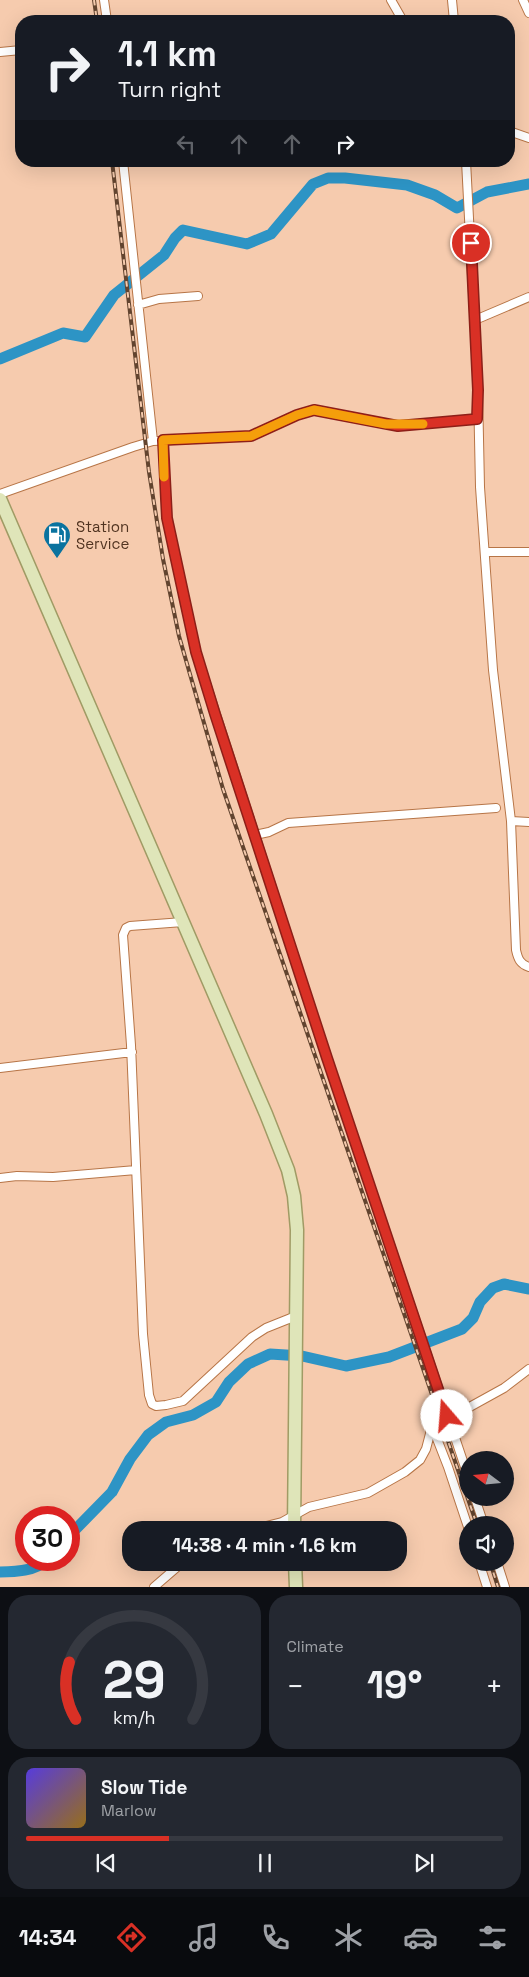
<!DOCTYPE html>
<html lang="en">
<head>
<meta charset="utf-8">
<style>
  :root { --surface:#171b24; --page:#242831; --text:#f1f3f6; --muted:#9ea1a6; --line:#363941; --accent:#d93025 }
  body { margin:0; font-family:"Space Grotesk",sans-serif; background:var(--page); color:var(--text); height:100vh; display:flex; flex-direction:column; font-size:19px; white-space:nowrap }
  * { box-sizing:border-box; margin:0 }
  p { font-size:16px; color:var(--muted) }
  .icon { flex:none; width:28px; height:28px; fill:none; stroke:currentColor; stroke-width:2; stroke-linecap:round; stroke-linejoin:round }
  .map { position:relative; height:1587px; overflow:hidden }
  .drawer { display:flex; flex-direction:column; gap:8px; padding:8px; background:#0d0f14; flex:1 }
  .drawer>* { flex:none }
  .guide { position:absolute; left:15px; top:15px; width:500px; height:152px; border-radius:20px; box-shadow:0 5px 20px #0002; background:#171b24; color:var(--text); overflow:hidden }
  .needle { width:32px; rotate:286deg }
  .fabs { position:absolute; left:459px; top:1451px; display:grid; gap:10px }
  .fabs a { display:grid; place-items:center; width:55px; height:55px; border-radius:50%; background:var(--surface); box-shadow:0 5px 20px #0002; font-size:25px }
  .speed { position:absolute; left:15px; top:1506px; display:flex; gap:10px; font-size:25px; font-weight:700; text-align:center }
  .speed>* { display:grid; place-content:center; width:65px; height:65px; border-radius:50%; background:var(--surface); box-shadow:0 5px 20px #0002; line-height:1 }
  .speed .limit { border:8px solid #d22; background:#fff; color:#111 }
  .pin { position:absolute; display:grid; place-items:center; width:42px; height:42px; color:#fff; margin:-21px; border:2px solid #fff; border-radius:50%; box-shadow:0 1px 5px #0007 }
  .me { position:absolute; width:55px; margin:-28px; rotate:342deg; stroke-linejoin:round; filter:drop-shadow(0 0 4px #0008) }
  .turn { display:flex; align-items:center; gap:18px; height:105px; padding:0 20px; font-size:22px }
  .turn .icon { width:65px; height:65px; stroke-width:2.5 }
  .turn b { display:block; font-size:35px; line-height:42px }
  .lanes { display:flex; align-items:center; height:48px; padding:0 20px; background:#0003; justify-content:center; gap:25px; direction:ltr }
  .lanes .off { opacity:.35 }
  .big { font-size:38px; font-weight:700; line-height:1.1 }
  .drawer .tile { flex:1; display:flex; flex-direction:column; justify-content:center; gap:8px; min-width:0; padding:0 18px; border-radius:20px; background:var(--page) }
  .drawer .dial { align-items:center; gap:0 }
  .dial svg { height:130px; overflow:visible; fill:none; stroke:var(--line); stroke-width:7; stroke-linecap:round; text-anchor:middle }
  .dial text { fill:var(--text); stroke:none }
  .song { display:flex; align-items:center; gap:15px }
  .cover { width:60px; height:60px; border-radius:8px; background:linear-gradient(135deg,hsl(250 70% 55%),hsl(40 70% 35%)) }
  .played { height:5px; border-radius:2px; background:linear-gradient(90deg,var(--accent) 30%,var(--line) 30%) }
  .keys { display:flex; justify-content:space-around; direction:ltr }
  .heat { display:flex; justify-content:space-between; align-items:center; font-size:28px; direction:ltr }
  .drawer .tiles { flex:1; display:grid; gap:8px; grid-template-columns:1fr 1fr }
  .tile:last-child { grid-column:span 2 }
  .trip { position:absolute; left:122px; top:1521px; width:285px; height:50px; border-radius:20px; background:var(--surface); box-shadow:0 5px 20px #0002; font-weight:700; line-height:50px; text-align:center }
  .menu { display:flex; height:80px; justify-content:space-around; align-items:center; background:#090b0e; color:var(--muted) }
  .menu .icon { width:35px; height:35px }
  .menu .selected { color:var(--accent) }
  .menu b { font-size:22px; color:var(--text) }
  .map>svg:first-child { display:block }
</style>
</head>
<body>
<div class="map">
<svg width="529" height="1587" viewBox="0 0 529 1587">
  <rect width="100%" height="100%" fill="#f6cbae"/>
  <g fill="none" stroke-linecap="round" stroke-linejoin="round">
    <path stroke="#2d94c5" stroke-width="11" d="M0 359 63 333 85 337 114 295 164 255 175 238 183 230 247 244 271 234 313 184 328 178H345L407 185 435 195 457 208 487 192 529 184
      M69 1536 112 1492 130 1459 148 1435 166 1422 193 1415 216 1402 229 1382 248 1364 270 1354 302 1356 346 1366 389 1357 462 1329 473 1318 480 1302 493 1288 504 1284 529 1289
      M0 1572C15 1572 36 1571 46 1560"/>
    <g stroke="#b77547" stroke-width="10">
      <path id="minor" d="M104 0 107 21
        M391 0 403 21
        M452 0 454 21
        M523 0 529 13
        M0 52 21 50
        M509 131 529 138
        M123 161 153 441
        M466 161 478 390 480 487 493 670 511 821 516 950C518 959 520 964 529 967
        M138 305 159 299 198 296
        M475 320 529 297
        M163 440 167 518 196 652 327 1058 468 1476
        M0 494 133 447 153 441 251 436 297 415 314 410 398 426 477 419
        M486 552H529
        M511 821 529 822
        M255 835 269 832 288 823 496 808
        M183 922 130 926 126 928 123 935 131 1045 143 1334 149 1395 152 1404 156 1406 166 1405 183 1401 252 1337 266 1328 296 1316
        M0 1068 132 1052
        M0 1178 17 1176 53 1177 136 1170
        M432 1426 448 1467 468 1527
        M475 1498 484 1525
        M251 1530 282 1522 309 1507 368 1493 405 1472 420 1460 426 1449 432 1426 439 1418 466 1409 504 1388 529 1369
        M479 1562 487 1587
        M497 1562 505 1587
        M154 1587 183 1562"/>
    </g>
    <g stroke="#a09b65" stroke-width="15">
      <path id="primary" d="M0 499 266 1114 288 1170 294 1196 297 1230 294 1530
        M295 1562 296 1587"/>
    </g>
    <use href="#minor" stroke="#fff" stroke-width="8"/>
    <use href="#primary" stroke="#dfe5b9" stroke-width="12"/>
    <g stroke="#62442f" stroke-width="4">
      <path id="rail" d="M94 0 97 21
        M112 161 149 472 163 559 179 636 223 789 477 1525
        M490 1562 498 1587"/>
    </g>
    <use href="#rail" stroke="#f6cbae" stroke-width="2" stroke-dasharray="5.5" stroke-linecap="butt"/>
  </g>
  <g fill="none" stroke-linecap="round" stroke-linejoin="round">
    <g stroke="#8d1f18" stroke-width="12">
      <path id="route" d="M447 1416 327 1058 215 714 196 652 167 518 163 440 251 436 297 415 314 410 398 426 477 419 478 390 471 243"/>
    </g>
    <use href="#route" stroke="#d93025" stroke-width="9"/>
    <path stroke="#f59e0b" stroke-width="9" d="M164 477 163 440 251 436 297 415 314 410 386 424H423"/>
  </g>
  <defs>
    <g id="fuel-pin" transform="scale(1.4375)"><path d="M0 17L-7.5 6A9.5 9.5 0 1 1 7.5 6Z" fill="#0a739f" stroke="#f6cbae"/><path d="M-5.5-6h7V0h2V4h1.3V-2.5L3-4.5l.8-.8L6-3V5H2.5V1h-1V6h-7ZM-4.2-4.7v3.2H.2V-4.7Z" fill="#fff"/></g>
  </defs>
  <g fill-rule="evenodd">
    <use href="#fuel-pin" x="57" y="535"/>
  </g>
  <g text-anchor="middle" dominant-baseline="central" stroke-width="5" stroke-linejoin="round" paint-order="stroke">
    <g font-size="15" fill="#513421" stroke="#f6cbae" text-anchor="start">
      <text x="76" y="526">Station<tspan x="76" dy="17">Service</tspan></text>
    </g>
  </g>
</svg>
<div class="fabs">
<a><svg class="needle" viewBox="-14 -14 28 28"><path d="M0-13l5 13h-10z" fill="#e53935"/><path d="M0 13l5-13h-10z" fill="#9ea1a6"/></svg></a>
<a><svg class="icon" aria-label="sound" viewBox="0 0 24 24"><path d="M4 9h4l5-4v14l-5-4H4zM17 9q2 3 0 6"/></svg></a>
</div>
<div class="speed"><div class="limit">30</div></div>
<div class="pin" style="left:471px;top:243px;background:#d93025"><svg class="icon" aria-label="arrive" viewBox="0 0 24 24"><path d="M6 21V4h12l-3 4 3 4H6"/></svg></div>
<svg class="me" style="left:447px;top:1416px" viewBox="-20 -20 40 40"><circle r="19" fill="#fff"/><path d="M0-13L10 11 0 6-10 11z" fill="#d93025"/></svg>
<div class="trip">14:38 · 4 min · 1.6 km</div>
<div class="guide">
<div class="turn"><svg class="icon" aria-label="right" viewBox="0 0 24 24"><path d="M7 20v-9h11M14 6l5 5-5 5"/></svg><div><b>1.1 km</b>Turn right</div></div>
<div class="lanes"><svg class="icon off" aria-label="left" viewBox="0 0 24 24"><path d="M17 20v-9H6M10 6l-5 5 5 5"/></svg><svg class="icon off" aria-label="ahead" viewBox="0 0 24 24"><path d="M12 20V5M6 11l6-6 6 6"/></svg><svg class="icon off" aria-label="ahead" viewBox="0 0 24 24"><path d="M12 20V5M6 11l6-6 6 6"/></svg><svg class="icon" aria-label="right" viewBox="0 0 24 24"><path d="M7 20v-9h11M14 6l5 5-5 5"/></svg></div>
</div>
</div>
<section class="drawer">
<div class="tiles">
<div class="tile dial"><svg viewBox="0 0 100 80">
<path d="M14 69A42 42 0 1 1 86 69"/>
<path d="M14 69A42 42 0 0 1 10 34" stroke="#d93025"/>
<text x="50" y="56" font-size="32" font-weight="700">29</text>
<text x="50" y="72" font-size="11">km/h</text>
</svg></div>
<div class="tile"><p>Climate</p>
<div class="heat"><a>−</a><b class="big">19°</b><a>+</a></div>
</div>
<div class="tile">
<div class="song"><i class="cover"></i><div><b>Slow Tide</b><p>Marlow</p></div></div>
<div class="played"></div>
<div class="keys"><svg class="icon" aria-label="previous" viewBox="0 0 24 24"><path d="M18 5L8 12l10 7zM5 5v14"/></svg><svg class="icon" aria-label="pause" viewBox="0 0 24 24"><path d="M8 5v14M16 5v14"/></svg><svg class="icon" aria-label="next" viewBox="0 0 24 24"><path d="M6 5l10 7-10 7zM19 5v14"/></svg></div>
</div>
</div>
</section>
<nav class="menu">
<b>14:34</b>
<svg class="icon selected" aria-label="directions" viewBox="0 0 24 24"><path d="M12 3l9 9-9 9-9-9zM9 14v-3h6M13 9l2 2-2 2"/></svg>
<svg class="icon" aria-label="music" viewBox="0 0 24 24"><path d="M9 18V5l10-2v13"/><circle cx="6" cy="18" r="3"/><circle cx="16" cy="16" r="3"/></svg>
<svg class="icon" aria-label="phone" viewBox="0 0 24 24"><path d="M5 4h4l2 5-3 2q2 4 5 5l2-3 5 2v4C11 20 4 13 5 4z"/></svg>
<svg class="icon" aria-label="climate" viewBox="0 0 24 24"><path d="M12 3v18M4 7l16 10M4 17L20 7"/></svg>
<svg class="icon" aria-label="car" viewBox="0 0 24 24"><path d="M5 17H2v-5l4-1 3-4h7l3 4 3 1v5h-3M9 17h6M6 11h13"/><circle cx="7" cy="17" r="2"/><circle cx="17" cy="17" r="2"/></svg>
<svg class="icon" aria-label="filters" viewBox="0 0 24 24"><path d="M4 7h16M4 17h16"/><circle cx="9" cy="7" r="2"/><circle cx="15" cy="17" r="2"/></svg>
</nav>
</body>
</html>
